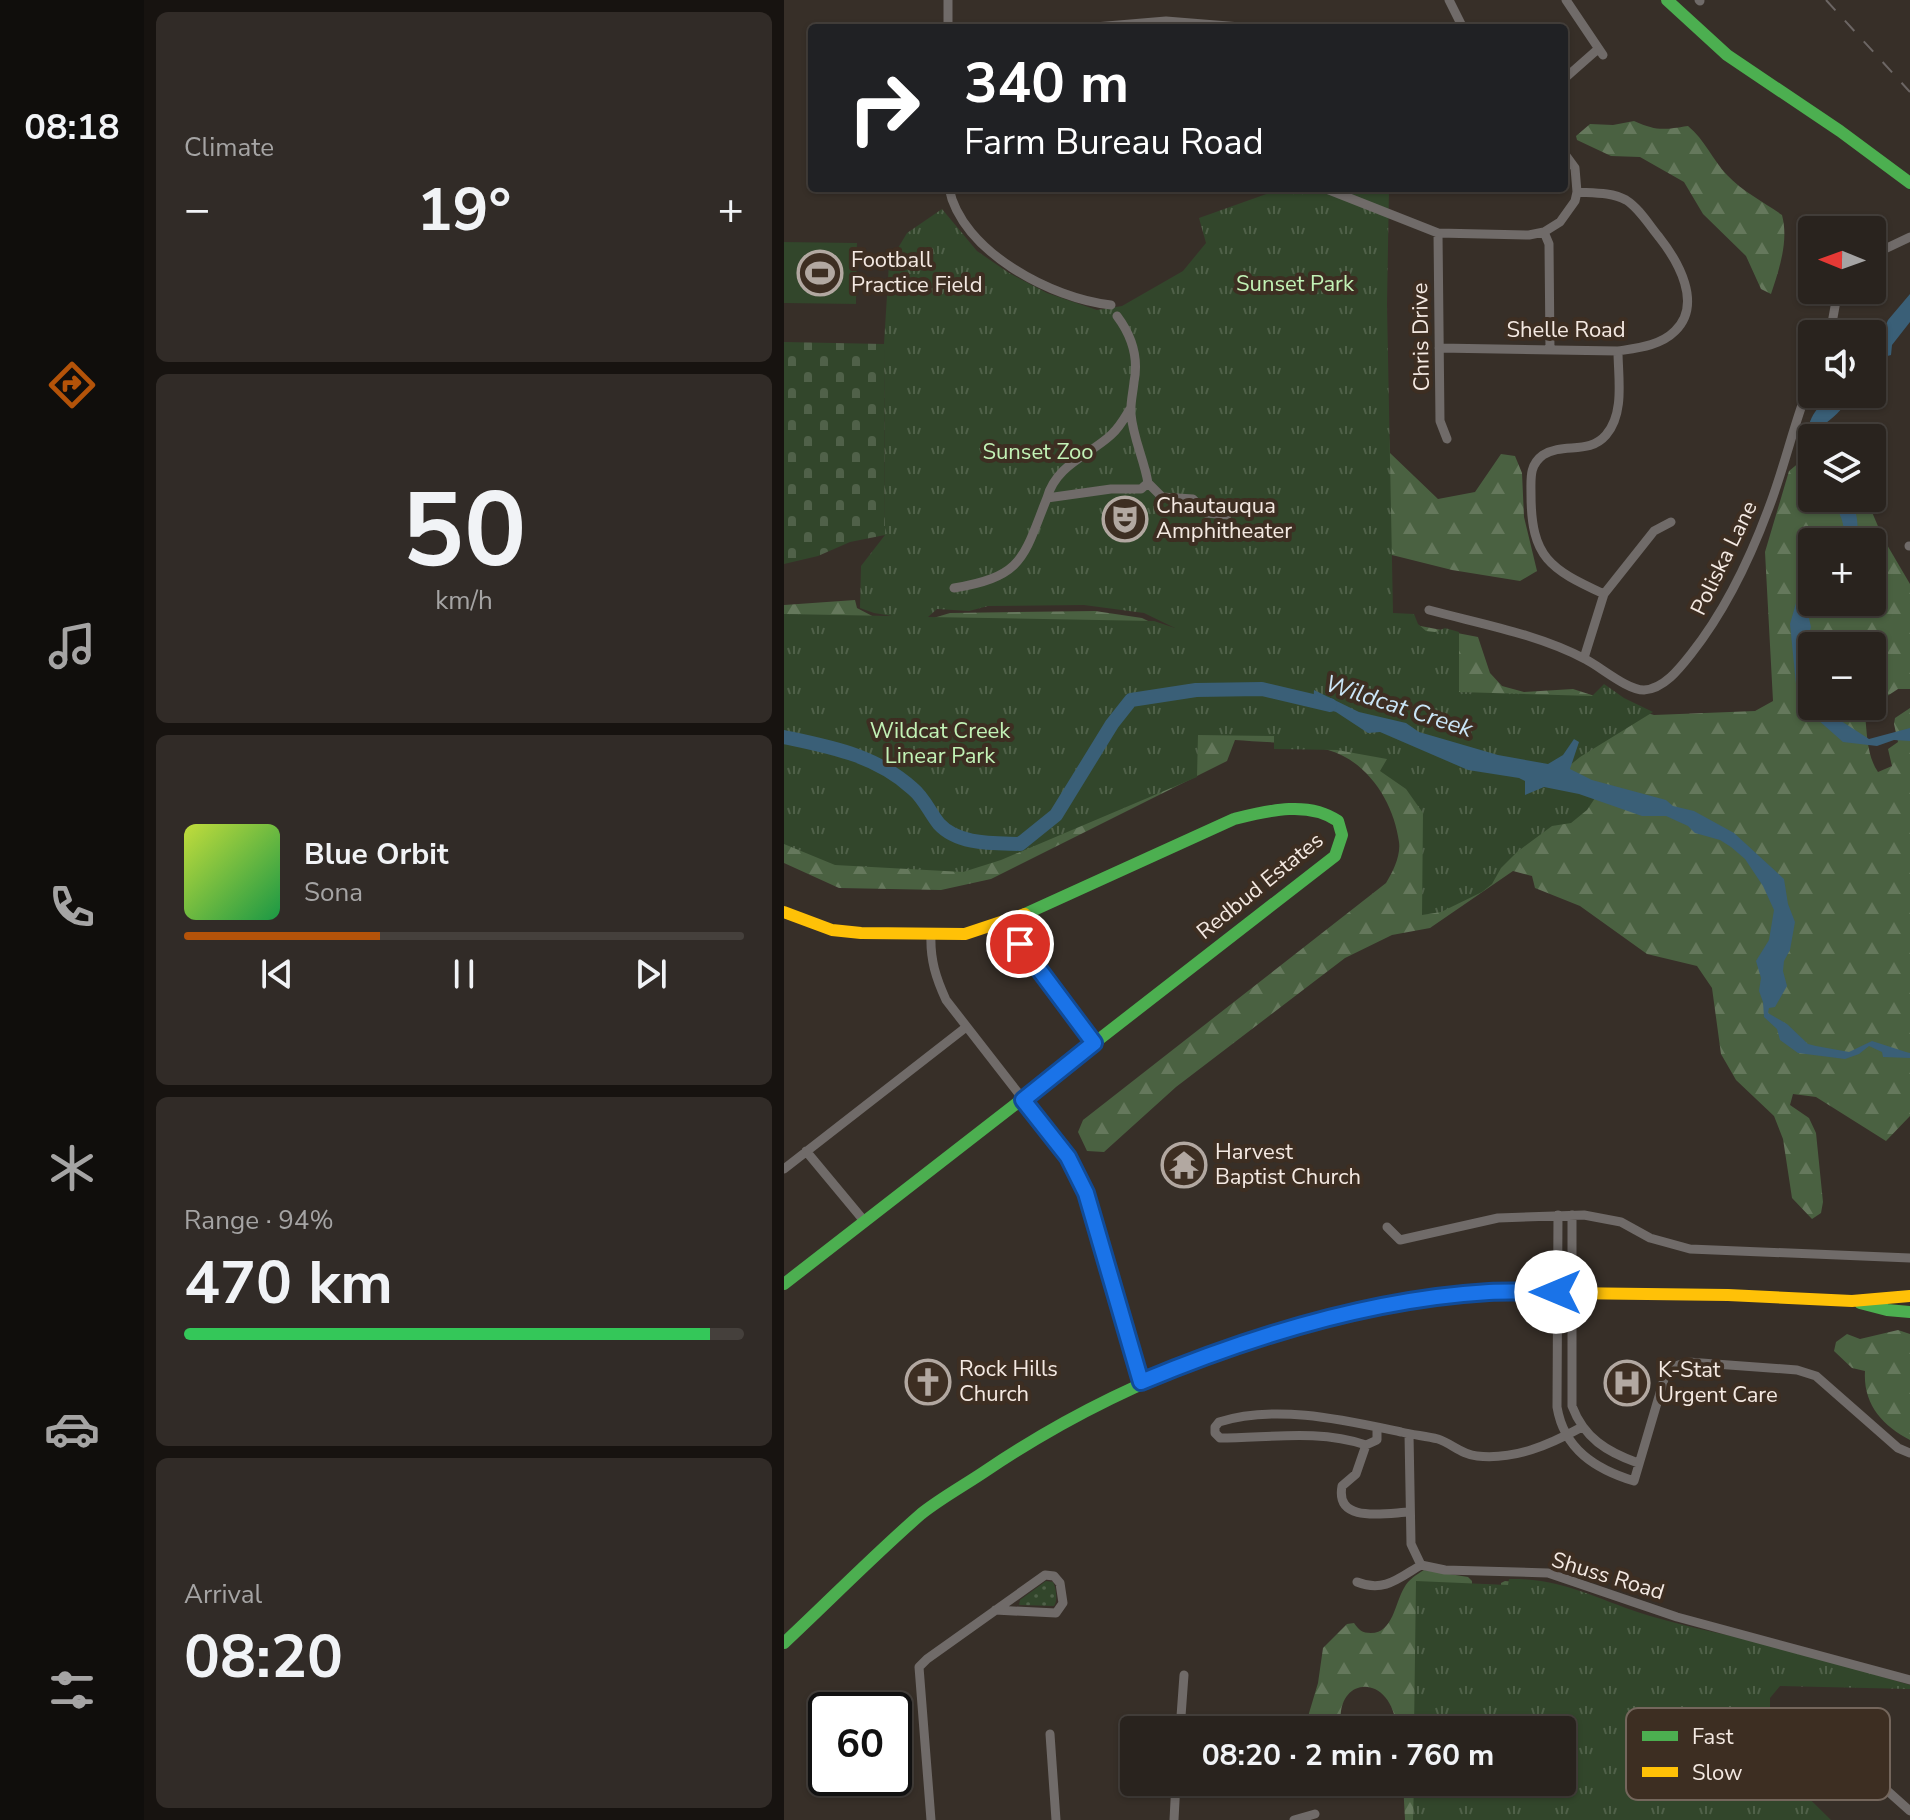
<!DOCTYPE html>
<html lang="en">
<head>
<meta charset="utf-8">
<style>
  :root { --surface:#29231e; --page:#312b27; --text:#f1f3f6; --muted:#a5a4a4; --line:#45403c; --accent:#b45309 }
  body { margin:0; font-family:"Nunito Sans",sans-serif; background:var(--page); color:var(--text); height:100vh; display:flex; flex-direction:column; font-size:30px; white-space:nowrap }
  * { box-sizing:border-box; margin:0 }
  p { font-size:26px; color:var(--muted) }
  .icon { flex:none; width:44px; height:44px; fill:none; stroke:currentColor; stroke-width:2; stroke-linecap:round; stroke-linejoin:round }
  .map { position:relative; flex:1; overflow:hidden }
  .drawer { display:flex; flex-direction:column; gap:12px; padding:12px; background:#171310; width:640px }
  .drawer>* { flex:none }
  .hud { position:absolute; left:24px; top:24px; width:760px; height:168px; border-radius:8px; box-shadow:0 2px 6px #0004,0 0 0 2px var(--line); background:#202124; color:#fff; overflow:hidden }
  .needle { width:52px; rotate:271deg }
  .controls { position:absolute; left:1014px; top:216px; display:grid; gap:16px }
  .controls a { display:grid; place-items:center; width:88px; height:88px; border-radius:8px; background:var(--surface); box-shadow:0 2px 6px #0004,0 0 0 2px var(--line); font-size:40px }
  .speed { position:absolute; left:24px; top:1692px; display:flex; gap:16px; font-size:40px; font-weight:700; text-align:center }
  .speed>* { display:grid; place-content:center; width:104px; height:104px; border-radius:50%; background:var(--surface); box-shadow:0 2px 6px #0004,0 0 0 2px var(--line); line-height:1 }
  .speed .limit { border:4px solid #111; border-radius:12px; background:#fff; color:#111 }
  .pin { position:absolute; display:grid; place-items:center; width:68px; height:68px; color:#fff; margin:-34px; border:4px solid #fff; border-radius:50%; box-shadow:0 2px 8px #0007 }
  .me { position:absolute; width:88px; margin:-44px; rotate:270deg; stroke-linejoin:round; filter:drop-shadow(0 0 6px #0008) }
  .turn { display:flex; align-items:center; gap:28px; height:168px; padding:0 24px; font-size:36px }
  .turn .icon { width:104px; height:104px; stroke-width:2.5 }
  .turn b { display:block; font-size:56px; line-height:68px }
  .big { font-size:60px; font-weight:700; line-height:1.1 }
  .drawer .card { flex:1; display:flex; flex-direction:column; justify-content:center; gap:12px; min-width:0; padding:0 28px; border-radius:12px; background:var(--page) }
  .drawer .dial { align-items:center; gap:0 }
  .dial b { font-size:104px; line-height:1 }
  .song { display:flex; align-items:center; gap:24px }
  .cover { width:96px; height:96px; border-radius:12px; background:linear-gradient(135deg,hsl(70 70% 55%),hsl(140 70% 35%)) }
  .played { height:8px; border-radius:4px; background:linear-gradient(90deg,var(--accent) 35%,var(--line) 35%) }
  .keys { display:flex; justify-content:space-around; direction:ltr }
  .heat { display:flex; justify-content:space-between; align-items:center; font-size:44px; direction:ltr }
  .charge { height:12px; border-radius:6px; background:linear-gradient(90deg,#34c759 94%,var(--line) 0) }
  .trip { position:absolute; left:336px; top:1716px; width:456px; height:80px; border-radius:8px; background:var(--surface); box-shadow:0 2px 6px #0004,0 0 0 2px var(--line); font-weight:700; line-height:80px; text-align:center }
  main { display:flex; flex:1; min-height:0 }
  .dock { display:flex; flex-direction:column; width:144px; justify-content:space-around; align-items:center; background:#100e0c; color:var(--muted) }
  .dock .icon { width:56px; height:56px }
  .dock .on { color:var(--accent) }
  .dock b { font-size:36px; color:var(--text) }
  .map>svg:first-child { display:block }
</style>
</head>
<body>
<main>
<nav class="dock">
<b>08:18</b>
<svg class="icon on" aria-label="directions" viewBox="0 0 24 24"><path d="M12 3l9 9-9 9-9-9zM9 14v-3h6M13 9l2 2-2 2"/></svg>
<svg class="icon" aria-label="music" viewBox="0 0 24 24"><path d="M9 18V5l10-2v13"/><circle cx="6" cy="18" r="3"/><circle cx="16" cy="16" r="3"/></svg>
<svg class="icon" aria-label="phone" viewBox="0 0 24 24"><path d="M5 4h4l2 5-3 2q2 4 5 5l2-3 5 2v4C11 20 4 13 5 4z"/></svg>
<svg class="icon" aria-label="climate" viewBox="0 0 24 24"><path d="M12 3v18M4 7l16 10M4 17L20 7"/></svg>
<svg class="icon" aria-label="car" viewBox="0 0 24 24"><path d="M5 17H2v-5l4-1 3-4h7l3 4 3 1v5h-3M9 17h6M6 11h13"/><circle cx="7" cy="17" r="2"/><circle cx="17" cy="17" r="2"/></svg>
<svg class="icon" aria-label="filters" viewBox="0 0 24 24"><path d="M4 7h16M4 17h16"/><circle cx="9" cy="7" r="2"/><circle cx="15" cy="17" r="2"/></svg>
</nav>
<section class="drawer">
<div class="card"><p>Climate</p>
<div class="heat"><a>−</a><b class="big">19°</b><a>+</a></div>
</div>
<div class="card dial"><b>50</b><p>km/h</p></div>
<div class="card">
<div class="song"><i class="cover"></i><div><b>Blue Orbit</b><p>Sona</p></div></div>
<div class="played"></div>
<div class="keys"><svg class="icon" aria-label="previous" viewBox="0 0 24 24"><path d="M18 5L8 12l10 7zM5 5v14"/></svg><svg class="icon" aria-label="pause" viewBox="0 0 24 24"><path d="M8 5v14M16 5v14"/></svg><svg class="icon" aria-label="next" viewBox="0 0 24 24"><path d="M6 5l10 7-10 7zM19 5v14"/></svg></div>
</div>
<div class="card"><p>Range · 94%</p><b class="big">470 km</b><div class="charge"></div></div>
<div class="card"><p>Arrival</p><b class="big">08:20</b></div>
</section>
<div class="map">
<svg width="1126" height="1820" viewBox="0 0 1126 1820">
  <defs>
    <pattern id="grass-dots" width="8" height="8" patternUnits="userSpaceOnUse" patternTransform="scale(2)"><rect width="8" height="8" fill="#32462b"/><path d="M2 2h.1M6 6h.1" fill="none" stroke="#506149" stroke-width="1.8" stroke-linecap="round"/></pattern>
    <pattern id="forest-firs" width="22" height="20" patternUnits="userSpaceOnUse" patternTransform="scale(2)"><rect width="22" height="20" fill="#4a6141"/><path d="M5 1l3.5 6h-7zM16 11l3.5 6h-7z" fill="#65785c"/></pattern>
    <pattern id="cemetery-stones" width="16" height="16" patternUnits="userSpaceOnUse" patternTransform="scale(2)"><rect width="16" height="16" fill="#32462b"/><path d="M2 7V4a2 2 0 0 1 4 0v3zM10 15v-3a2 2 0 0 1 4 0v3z" fill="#506149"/></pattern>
    <pattern id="park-tufts" width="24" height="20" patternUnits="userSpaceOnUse" patternTransform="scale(2)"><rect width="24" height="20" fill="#32462b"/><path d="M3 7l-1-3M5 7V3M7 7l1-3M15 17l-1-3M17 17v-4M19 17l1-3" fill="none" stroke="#506149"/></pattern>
  </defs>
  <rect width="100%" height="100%" fill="#372f28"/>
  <path fill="url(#grass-dots)" d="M262 1581 269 1582C272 1588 274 1601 270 1606L235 1605 236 1600Z"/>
  <path fill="url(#forest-firs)" fill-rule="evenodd" d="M850 121C873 131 878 130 904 126 921 140 928 159 943 175 959 192 980 202 998 215 1005 241 995 270 987 294L977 289 962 256 919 214 900 182 856 157 827 156 793 140 792 136 806 124 829 125Z
    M600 347 606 453 654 499 691 492 717 454 731 456 738 473 740 517 753 571 736 581 668 570 596 552 600 619 694 637 706 673 718 686 740 692 789 689 870 715 971 711 989 701 981 552 1005 471 1028 452V498H1082L1099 538 1126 584V689H1114L1088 706V646H1028V706H1088L1081 714C1083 734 1083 756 1094 772L1108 766 1104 749 1114 742 1110 724 1111 718 1126 708V1116L1102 1141 1032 1097 1009 1094 1006 1105 1025 1118 1032 1133 1039 1202 1037 1213 1028 1219 1008 1198 999 1139 990 1116 952 1080 937 1054 928 988 913 966 863 954 796 906 751 888 748 876 729 871 646 928 608 935 561 958 392 1087 320 1152 303 1151 294 1132 299 1120 602 883C609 872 617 855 615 842 610 803 584 761 544 750 520 743 477 742 451 740L443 761 207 879 157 890 55 888 0 863V605L71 600 73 608 94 619 136 622 166 613 311 611 358 618 405 641 528 647ZM1028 542H1088V602H1028Z
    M1114 1330 1126 1334V1440C1098 1425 1079 1404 1081 1371L1068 1368 1050 1351 1052 1342 1063 1334 1076 1339Z
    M640 1570 684 1577 688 1581V1595L717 1598V1583L721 1581 757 1585 861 1820H621L619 1782H778V1730H613C608 1669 547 1676 558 1730H520L534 1683 539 1648 563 1624 570 1623C575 1630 578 1633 587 1633 609 1633 611 1603 620 1588 625 1579 632 1575 640 1570Z"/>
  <path fill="url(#cemetery-stones)" d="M0 342 100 344 101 535 66 542 34 556 0 564Z"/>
  <path fill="url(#park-tufts)" fill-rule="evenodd" d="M499 188H605L603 305 609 613 630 614 634 624 642 631 651 632 661 628 675 632V692L808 696 820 684 840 698 869 712 796 757 774 775 815 792 803 810 787 823 768 826 733 852 717 868 708 884 698 892 657 912 638 915 639 813 622 789 596 771 603 759 553 750 490 749V736L414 735 413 777 217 860 179 872 51 865 0 844V614L108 616 90 613 76 608 77 566 101 535 100 344 105 263 123 233 158 209 193 251 225 273 263 293 313 310 338 306 399 271 422 243 415 218ZM300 605 360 613 391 628 370 621 144 617 153 609 185 611 204 606Z
    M725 1579C781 1578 815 1601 866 1616 907 1628 949 1636 991 1646 1036 1658 1081 1672 1126 1685V1689L996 1686 986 1698V1760L1047 1820H629L630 1782H778V1730H630L632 1581 724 1585Z"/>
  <path fill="#32462b" d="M0 242 73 243 72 304 0 303Z"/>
  <path fill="#3a5f77" d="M1126 294V322L1108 345 1107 355 1093 359 1088 367V340L1097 336 1104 320Z
    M1049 394H1064C1063 406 1051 416 1042 423L1039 438H1028V481L1018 469C1020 453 1021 426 1031 412 1035 406 1043 401 1049 394Z
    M1042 498H1065C1075 513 1074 527 1073 542H1060C1061 523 1057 510 1042 498Z
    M1028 581V600L1023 610 1027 627 1019 656 1026 668 1028 706H1034L1085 739 1126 728V741L1110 740 1093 746 1059 742 1033 719 1013 694 1006 624 1014 596Z
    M530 690 575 712 622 723 635 732 714 755 764 764 779 755 790 739 795 742 786 769 808 780 882 800 889 806 910 811 950 833 1000 879 1004 904 1011 922 1006 950 1000 961 999 971 1003 986 991 1007 985 1008 984 1013 1003 1024 1024 1044 1032 1046 1065 1052 1088 1041 1122 1052 1126 1053V1058L1099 1057 1098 1052 1085 1046 1075 1054 1061 1059 1014 1053 996 1040 993 1029 980 1017 979 1002 975 991 977 978 972 961 985 940 990 910 979 886 961 859 947 847 936 840 911 833 904 826 882 816H858L795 794 760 787 741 795V781L735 778 684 770 596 732 584 733 552 712 529 705Z"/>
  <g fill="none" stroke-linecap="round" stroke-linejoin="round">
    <path stroke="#3a5f77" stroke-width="14" d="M0 737C47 747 92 755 129 789 140 798 146 813 155 824 174 845 210 843 236 844L272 815 328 724 347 700 412 690 478 689 546 705"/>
    <path stroke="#706b69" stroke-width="9" d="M665 0 679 28
      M782 0 819 55
      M915 0 916 1
      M164 28V0
      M299 28 382 21 469 28
      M780 79 814 49
      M165 188C177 251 268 299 327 305
      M540 188 654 233 745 235 760 232 776 222 791 201 793 192 791 168 780 153
      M760 232 765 244 766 350
      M654 233 656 421 663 439
      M1088 255 1126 237
      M1046 334 1054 290
      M655 348 834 351C853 348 876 346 891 331 919 304 894 261 875 237 865 225 855 208 842 200 828 192 808 193 793 192
      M364 483 378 497 409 499 422 513 443 515
      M263 498C272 465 304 456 327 435 335 428 340 419 346 409
      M1125 546H1126
      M170 588C240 576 239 558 263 498L327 489H357L364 483C360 459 349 438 347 414 346 404 349 393 350 382 355 357 348 336 333 316
      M820 594C766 569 747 558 747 494 747 479 745 465 759 455 779 442 805 455 822 435 841 413 834 377 834 351
      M645 610C697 624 754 634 801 659 817 667 843 690 860 690 880 689 896 668 907 654 941 611 965 561 984 510 1001 467 1010 421 1028 378
      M800 658 820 594 870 531 887 522
      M226 921 236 944 310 1043
      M147 935C146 960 152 978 162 1000L284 1157 302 1193 357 1382
      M22 1151 81 1222
      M0 1169 181 1028
      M774 1215 773 1407C780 1449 811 1469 850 1481L881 1376 891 1366 904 1362 1013 1370 1032 1376 1114 1448 1126 1453
      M788 1215V1406C800 1438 823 1452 854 1463
      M603 1227 616 1240 714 1218 800 1215 837 1222 866 1238 906 1249 1126 1258
      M593 1427V1440L582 1445C534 1429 485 1438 436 1438L431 1433V1427L435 1422C492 1404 560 1420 617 1432 629 1435 642 1436 654 1439 667 1443 678 1455 693 1456 731 1460 765 1445 798 1427
      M625 1434 627 1544 637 1565 661 1570 764 1573 893 1617 1126 1680
      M582 1445 572 1474 558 1486C551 1524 601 1513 626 1512
      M573 1582C600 1593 615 1578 637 1565
      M396 1726 452 1730 462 1723
      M396 1730 400 1675
      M266 1734 272 1820
      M1051 1744 1126 1811
      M147 1820 135 1667 143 1659 261 1575 270 1576 276 1583 279 1603 272 1613 211 1610
      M390 1820 392 1782
      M510 1820 531 1814"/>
    <path stroke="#4caf50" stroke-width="12" d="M883 0 943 55 1056 131 1126 183
      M0 1284 551 856 558 835 554 821C524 800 483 811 450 819L241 914
      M1076 1303 1103 1310 1126 1312
      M0 1643C46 1600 90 1555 137 1514 157 1498 181 1485 203 1470 347 1373 504 1319 676 1296"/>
    <path stroke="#ffc107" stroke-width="12" d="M0 912 48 930 77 933 181 934 241 914
      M676 1296 704 1292 944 1295 1068 1301 1126 1296"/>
    <path stroke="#6c6664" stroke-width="2" stroke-dasharray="14 14" stroke-linecap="butt" d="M1042 0 1126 92"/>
  </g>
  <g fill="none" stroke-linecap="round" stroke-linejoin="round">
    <g stroke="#114b97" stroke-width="20">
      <path id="route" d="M236 944 310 1043 239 1100 284 1157 302 1193 357 1382C467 1336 586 1299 705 1292 727 1291 750 1292 772 1292"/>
    </g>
    <use href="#route" stroke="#1a73e8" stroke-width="14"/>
  </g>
  <defs>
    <g id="stadium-ring" transform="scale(2.3)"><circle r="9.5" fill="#3d2e22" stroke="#b2a8a1" stroke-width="1.5"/><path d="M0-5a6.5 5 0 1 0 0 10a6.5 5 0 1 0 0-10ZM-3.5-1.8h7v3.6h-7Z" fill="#b2a8a1"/></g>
    <g id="theatre-ring" transform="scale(2.3)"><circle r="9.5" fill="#3d2e22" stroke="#b2a8a1" stroke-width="1.5"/><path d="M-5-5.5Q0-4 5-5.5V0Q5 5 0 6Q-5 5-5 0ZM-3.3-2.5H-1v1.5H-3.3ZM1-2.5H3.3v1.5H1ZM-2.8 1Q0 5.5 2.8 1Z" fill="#b2a8a1"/></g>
    <g id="temple-ring" transform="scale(2.3)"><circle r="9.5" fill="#3d2e22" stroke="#b2a8a1" stroke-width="1.5"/><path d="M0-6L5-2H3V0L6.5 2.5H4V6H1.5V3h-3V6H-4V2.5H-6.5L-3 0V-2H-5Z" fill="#b2a8a1"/></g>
    <g id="church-ring" transform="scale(2.3)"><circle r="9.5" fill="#3d2e22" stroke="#b2a8a1" stroke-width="1.5"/><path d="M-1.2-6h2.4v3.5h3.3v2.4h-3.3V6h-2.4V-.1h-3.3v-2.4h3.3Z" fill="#b2a8a1"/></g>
    <g id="hospital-ring" transform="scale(2.3)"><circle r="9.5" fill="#3d2e22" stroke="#b2a8a1" stroke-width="1.5"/><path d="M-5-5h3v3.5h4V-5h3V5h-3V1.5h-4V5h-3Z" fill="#b2a8a1"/></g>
  </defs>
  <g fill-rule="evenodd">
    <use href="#stadium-ring" x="36" y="273"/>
    <use href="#theatre-ring" x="341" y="519"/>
    <use href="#temple-ring" x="400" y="1165"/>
    <use href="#church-ring" x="144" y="1382"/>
    <use href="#hospital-ring" x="843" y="1383"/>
  </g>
  <g text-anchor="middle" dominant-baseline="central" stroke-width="8" stroke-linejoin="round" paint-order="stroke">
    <g font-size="22" fill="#f4e9e2" stroke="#3d2e22" text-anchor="start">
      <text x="67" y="260">Football<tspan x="67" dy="25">Practice Field</tspan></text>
      <text x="372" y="506">Chautauqua<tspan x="372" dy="25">Amphitheater</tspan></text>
      <text x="431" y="1152">Harvest<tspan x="431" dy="25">Baptist Church</tspan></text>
      <text x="175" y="1369">Rock Hills<tspan x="175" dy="25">Church</tspan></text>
      <text x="874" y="1370">K-Stat<tspan x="874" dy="25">Urgent Care</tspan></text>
    </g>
    <g font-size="22" fill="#c2f2b6" stroke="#3d2e22">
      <text x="511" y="284">Sunset Park</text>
      <text x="254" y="452">Sunset Zoo</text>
      <text x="156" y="731">Wildcat Creek<tspan x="156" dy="25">Linear Park</tspan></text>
    </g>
    <g font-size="22" fill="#f4e9e2" stroke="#3d2e22">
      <text x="782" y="330">Shelle Road</text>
      <text transform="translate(637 337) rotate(-91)">Chris Drive</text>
      <text transform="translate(940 558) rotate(-64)">Poliska Lane</text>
      <text transform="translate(476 886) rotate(-39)">Redbud Estates</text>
      <text transform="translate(824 1576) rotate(17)">Shuss Road</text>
    </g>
    <g font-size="24" font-style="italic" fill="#cae5f7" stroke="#3d2e22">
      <text transform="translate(615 706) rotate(18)">Wildcat Creek</text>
    </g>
  </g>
  <rect x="842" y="1708" width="264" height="92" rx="12" fill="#3d2e22" stroke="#74665c" stroke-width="2"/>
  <rect x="858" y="1731" width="36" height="10" fill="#4caf50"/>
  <rect x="858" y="1767" width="36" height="10" fill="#ffc107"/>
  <g font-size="22" fill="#f4e9e2">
    <text x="908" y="1744">Fast</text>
    <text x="908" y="1780">Slow</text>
  </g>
</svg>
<div class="controls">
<a><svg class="needle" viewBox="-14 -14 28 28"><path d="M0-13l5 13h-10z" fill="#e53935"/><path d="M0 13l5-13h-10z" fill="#a5a4a4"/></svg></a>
<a><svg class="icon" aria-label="sound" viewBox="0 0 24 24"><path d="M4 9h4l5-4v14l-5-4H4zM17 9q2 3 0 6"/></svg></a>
<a><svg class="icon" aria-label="layers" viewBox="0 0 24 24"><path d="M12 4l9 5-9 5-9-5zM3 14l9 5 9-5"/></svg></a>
<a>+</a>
<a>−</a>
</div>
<div class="speed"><div class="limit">60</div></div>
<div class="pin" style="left:236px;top:944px;background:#d93025"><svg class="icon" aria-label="arrive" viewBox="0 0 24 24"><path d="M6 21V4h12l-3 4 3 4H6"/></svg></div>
<svg class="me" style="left:772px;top:1292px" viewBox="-20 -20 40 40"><circle r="19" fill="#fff"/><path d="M0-13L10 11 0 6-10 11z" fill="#1a73e8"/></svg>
<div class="trip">08:20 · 2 min · 760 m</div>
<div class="hud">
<div class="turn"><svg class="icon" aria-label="right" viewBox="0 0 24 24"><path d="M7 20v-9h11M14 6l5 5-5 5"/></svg><div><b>340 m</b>Farm Bureau Road</div></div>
</div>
</div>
</main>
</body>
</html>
